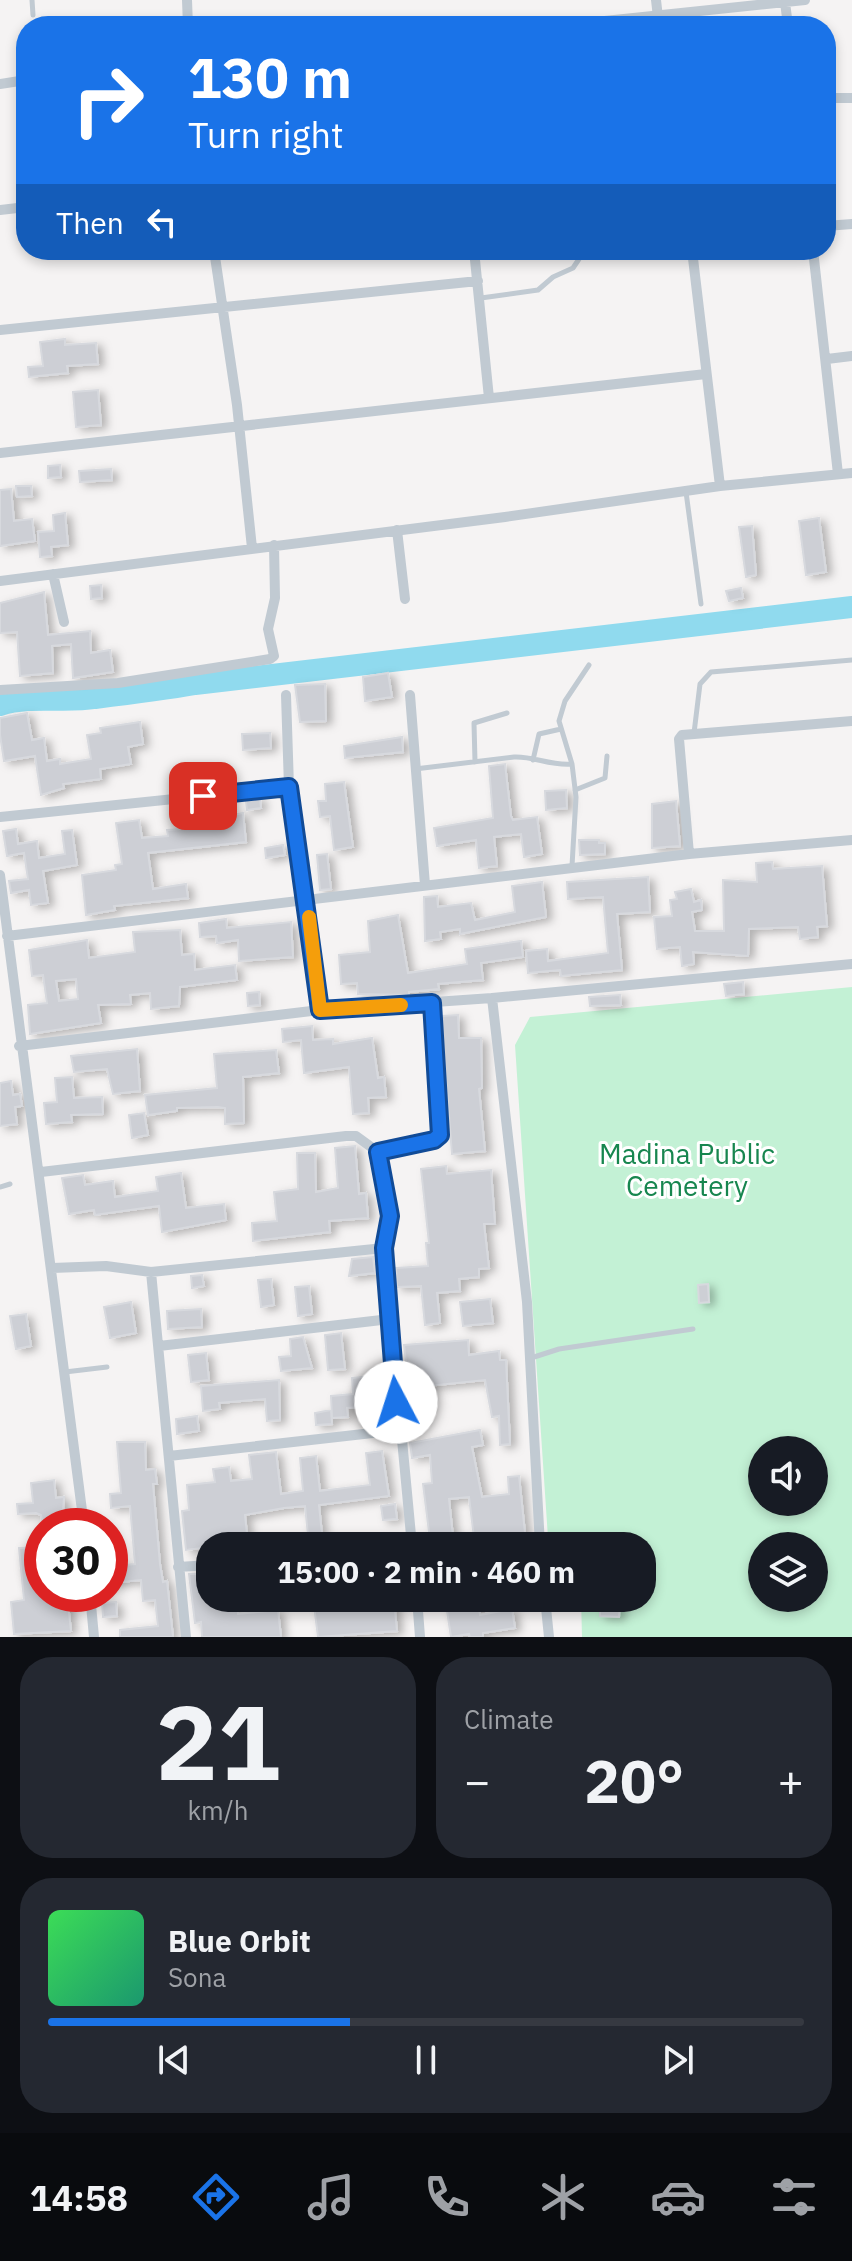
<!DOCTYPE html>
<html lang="en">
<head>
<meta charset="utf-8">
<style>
  :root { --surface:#171b24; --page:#242831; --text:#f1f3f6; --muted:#9ea1a6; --line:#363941; --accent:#1a73e8 }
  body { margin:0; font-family:"IBM Plex Sans",sans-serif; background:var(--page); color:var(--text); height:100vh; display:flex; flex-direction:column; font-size:30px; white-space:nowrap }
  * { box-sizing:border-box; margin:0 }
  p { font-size:26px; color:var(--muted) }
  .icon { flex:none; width:44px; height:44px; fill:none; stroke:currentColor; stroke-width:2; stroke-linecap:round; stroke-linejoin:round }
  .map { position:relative; height:1637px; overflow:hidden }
  .side { display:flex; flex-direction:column; gap:20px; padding:20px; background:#0d0f14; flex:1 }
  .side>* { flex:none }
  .hud { position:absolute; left:16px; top:16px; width:820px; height:244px; border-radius:32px; box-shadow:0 4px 12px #0003; background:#1a73e8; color:#fff; overflow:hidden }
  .buttons { position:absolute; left:748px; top:1436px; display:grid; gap:16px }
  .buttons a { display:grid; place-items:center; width:80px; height:80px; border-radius:50%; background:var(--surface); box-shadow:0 4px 12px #0003; font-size:40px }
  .speed { position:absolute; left:24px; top:1508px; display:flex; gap:16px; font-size:40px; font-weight:700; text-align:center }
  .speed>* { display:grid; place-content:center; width:104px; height:104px; border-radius:50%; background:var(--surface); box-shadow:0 4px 12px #0003; line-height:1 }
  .speed .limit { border:12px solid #d22; background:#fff; color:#111 }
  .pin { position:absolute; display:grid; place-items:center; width:68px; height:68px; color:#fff; margin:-34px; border-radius:16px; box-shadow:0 4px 12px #0006 }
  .me { position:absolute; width:88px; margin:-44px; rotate:355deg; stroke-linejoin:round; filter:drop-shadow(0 0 6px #0008) }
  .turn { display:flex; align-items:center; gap:28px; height:168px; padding:0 40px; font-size:36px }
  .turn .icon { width:104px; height:104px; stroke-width:2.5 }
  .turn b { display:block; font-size:56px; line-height:68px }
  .then { display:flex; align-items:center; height:76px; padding:0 40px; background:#0003; gap:16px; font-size:30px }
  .big { font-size:60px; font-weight:700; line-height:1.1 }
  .side .card { flex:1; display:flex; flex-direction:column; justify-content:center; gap:12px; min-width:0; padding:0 28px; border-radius:32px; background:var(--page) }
  .side .dial { align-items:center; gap:0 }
  .dial b { font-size:104px; line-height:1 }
  .song { display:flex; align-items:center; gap:24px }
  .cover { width:96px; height:96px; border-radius:12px; background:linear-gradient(135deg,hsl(130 70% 55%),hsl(160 70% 35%)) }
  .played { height:8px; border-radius:4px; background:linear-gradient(90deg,var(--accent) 40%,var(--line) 40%) }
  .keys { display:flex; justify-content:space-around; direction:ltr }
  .heat { display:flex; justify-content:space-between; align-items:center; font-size:44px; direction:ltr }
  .side .tiles { flex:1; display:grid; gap:20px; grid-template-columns:1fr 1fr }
  .card:last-child { grid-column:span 2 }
  .trip { position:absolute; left:196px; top:1532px; width:460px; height:80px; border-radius:32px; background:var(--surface); box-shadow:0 4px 12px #0003; font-weight:700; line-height:80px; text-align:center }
  .menu { display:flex; height:128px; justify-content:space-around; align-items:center; background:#090b0e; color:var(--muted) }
  .menu .icon { width:56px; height:56px }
  .menu .active { color:var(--accent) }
  .menu b { font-size:36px; color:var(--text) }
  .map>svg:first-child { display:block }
</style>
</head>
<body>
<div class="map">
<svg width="852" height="1637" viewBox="0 0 852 1637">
  <defs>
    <filter id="shadow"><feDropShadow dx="5.5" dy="3" stdDeviation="4" flood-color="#0004"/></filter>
  </defs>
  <rect width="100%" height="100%" fill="#f5f3f3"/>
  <path fill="#c3f1d5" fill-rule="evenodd" d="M852 987V1637H582L581 1598H642V1546H554L548 1538 515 1045 530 1017ZM762 1450H814V1502H762ZM762 1546H814V1598H762Z"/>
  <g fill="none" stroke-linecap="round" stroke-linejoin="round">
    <path stroke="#90daee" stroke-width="22" d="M0 705C31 695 64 703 95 698 128 694 161 690 195 684L852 607"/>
  </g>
  <path fill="#cdcfd5" stroke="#d7d9de" stroke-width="2" fill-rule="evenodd" filter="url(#shadow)" d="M65 339V345L96 343 98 364 67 366 68 373 29 377 28 367 43 366 40 342Z
    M98 390 101 425 76 427 73 392Z
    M60 465 61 477 48 478V466Z
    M111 469 112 480 80 482 79 471Z
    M16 486H31L32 496 17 497Z
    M11 489 14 521 32 519 35 541 0 546V490Z
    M65 513 68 545 51 547 52 556 40 557 38 532 54 531 53 515Z
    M819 518 826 572 806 575 799 521Z
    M752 526 756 575 746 577 739 527Z
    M101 585 102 598 91 599 90 586Z
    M741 588 743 598 729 601 726 591Z
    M44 592 48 635 90 631 91 653 110 650 113 672 73 678 71 644 52 646 53 673 20 676 17 632 0 633V603Z
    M388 673 392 697 365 701 363 677Z
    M325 684 326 721 300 722 295 685Z
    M27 713 32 740 44 738 47 761 60 759V764L91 759 87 735 101 733 100 728 140 722 143 744 128 747 131 764 100 769 101 779 63 784 64 788 41 795 35 756 4 761 0 735V718Z
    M270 733 271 748 243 750 242 734Z
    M402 737 403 752 345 758 344 746Z
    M505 764 511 816 513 820 537 817 542 854 524 857 521 834 494 837 497 866 479 868 476 840 437 846 434 828 493 818 489 766Z
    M344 782 353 847 334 850 330 816 320 817 318 801H326L325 784Z
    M566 790 567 808 546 810 545 791Z
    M260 798 261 808 247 810 246 800Z
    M676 801 680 846 652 848V804Z
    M243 813 246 842 148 853 153 889 186 884 188 898 114 906 115 910 86 915 82 875 116 870 115 865 122 864 116 823 139 820 142 838 168 836 167 830 197 828 196 822Z
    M16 829 18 844 37 841 39 858 65 854 62 831 72 830 77 865 43 871 48 903 31 905 29 890 11 893 9 881 28 879 24 853 7 856 3 831Z
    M579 840H599V843H605V854L580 855Z
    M283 845 285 855 266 858 265 848Z
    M327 854 331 889 320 890 317 855Z
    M772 862 773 869 822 866 827 926 817 927 818 937 800 939 798 927 749 929 748 956 693 952 694 964 682 966 680 947 657 949 654 917 672 916 670 900 677 899 675 892 691 889 694 902 701 900 702 910 692 912 695 931H724L723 880 757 882 756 863Z
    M648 877 650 912 617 914 622 970 561 976 560 970 528 973 526 951 547 949 548 961 608 953 603 897 568 899 567 882Z
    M542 882 546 917 460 934V929L440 932 441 939 425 941 424 897 437 896 438 907 471 903 475 920 515 912 512 886Z
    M398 915 408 973 467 964 465 949 521 941 523 957 481 963 483 980 438 984 439 989 409 992V995L358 994 357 983 341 984 339 955 370 952 368 921Z
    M226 919 227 928 291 922 293 957 239 961 238 940 217 943 216 936 200 937 199 923Z
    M180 930 182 955 194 954 195 970 235 965 237 980 180 987 179 1006 151 1009 150 993 130 995 131 1004 98 1005 101 1023 30 1034 28 1005 47 1003 43 975 32 976 29 950 87 940 89 958 135 952 133 932ZM76 979 78 999 59 1001 56 981Z
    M743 982 744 994 726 996 724 984Z
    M259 992 260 1005 248 1006 247 993Z
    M620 995 621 1005 590 1006 589 997Z
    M458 1015 459 1038H481L482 1088 479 1089 485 1151 452 1154 441 1016Z
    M312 1026 313 1040 333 1039V1044L372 1038 378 1078 384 1077 386 1097 368 1098 369 1113 353 1114 349 1067 304 1073 301 1040 283 1042 282 1029Z
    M137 1049 140 1091 113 1094 107 1069 74 1072 71 1056Z
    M276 1050 279 1073 243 1077 244 1123 225 1124V1108L218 1107 177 1108V1111L148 1115 145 1095 217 1088 214 1054Z
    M72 1077 74 1098 102 1097 103 1114 71 1115 72 1122 46 1124 44 1103 57 1102 55 1078Z
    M11 1081 13 1095 20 1094 22 1106 15 1107 17 1124 0 1126V1083Z
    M144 1113 148 1135 132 1138 129 1115Z
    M355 1146 359 1194 366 1193 368 1218 329 1221 330 1232 253 1241 252 1223 277 1221 274 1192 298 1189 297 1153H315L316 1192 338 1188 335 1148Z
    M446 1166 447 1174 491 1170 495 1224H484L489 1268 479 1269V1277L459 1279 460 1291 437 1293 440 1323 425 1325 421 1286 397 1287 396 1268 428 1266 426 1243H429L421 1169Z
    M181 1173 186 1208 224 1204 226 1220 162 1232 159 1206 95 1215 94 1210 69 1214 62 1178 83 1175 85 1185 113 1181 115 1197 158 1191 156 1177Z
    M373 1257 375 1273 349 1276 352 1259Z
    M202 1275 204 1286 192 1288 191 1276Z
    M271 1279 274 1305 261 1307 258 1280Z
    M708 1284 709 1302 699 1303 698 1285Z
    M309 1286 312 1314 298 1316 295 1287Z
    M490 1299 493 1323 463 1326 460 1302Z
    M131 1302 136 1333 110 1338 104 1307Z
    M201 1309 202 1327 168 1329 167 1311Z
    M26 1314 31 1346 16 1349 10 1316Z
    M341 1333 345 1369 328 1370 325 1335Z
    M303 1337 312 1368 281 1371 279 1357 291 1356 290 1339Z
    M468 1340 469 1355 499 1351 500 1360H506L510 1444 500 1445 499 1416 492 1417 485 1380 409 1388 404 1345Z
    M206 1353 209 1380 191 1382 188 1355Z
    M372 1376 373 1406 347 1408 348 1417 332 1418 331 1396 353 1394 352 1378Z
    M279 1380 280 1420 267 1421 265 1399 219 1403 220 1409 203 1411 201 1386Z
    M331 1410 332 1424 316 1425 315 1413Z
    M197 1416 199 1431 177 1434 176 1419Z
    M480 1430 483 1445 472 1447 482 1497 509 1494 508 1477 519 1476 525 1533 512 1534 514 1546H475L469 1497 449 1499 454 1546H442V1539L430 1540 423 1484 432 1483 430 1455 412 1458 410 1443Z
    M117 1442H145L146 1470 155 1469 157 1484H153L160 1564 163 1582 167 1581 173 1637H120V1630L158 1626 155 1600 143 1601 141 1580 110 1583V1566L135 1564 130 1506 111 1508 110 1494 121 1493Z
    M382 1451 389 1496 319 1505 322 1534 308 1535 305 1506 284 1508 245 1515 247 1534 217 1537 218 1546 186 1550 182 1511 189 1510 187 1485 215 1482 213 1469 229 1467 231 1481 252 1479 249 1455 276 1452 281 1494 303 1491 300 1458 316 1456 320 1491 370 1485 366 1453Z
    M54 1480 56 1498 64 1497 62 1526H43L41 1515 36 1513 18 1514 17 1504 33 1503 31 1483Z
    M395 1504 397 1519 383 1520 381 1506Z
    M42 1547V1594H67L71 1631 14 1634 11 1602 24 1600 19 1548Z
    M189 1574H200L202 1588 210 1587V1598H237L238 1614 278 1610 281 1637H202L201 1622 195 1623Z
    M313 1598H328L329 1606 394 1600 397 1631 318 1637Z
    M445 1598H460L461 1605 478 1602 480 1615 512 1609 515 1628 483 1633V1637H470L469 1634 451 1637Z
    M116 1602 117 1616 103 1617 102 1603Z
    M600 1604 620 1605 619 1617 600 1616Z"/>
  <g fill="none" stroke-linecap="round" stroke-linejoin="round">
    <path stroke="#c1cad2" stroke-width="5" d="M32 0 33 15
      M481 298 538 290 553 277 573 268 579 259
      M686 492 701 604
      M694 733 700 684 711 672 852 660
      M533 760 539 734 561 729
      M475 762 474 723 507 713
      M415 769 514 757C534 756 550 766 572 764
      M575 790 605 778 607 756
      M572 866 576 797 572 764 559 721 565 701 589 665
      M0 1187 10 1184
      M531 1358 559 1349 693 1329
      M65 1372 107 1367"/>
    <path stroke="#c1cad2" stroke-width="10" d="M187 0 188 26
      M656 0 659 26
      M785 2 788 26
      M557 26 805 0
      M0 84 26 80
      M826 98H852
      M0 210 26 207
      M826 226 852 224
      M214 250 237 405 252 548
      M474 250 489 398
      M692 250 720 486
      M813 250 838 474
      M0 330 478 281
      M827 359 852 356
      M0 453 706 374
      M397 530 405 599
      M53 574 64 622
      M0 581 505 517 720 486 852 473
      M0 690 118 683 270 659 274 656 268 629 275 598 274 545
      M286 695 289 787 320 1010
      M410 695 425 885
      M0 817 289 787
      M689 854 679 739 682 735 852 721
      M0 875 84 1526
      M7 936 689 854 852 840
      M492 998 527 1302 540 1546
      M19 1046 320 1010 492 998 852 964
      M378 1152 390 1216 384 1248 412 1546
      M41 1172 346 1136H356L378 1152 434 1140 440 1135V1127L432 1003
      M52 1268 106 1266 151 1272 384 1248
      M151 1272 186 1637
      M159 1346 390 1319
      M169 1456 399 1430
      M178 1567 210 1565
      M90 1594 94 1637
      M417 1598 420 1637
      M545 1598 549 1637"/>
  </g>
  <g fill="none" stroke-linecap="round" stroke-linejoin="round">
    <g stroke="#114b97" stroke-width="20">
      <path id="route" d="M203 796 289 787 320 1010 432 1003 440 1135 434 1140 378 1152 390 1216 384 1248 396 1402"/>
    </g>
    <use href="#route" stroke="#1a73e8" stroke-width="14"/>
    <path stroke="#f59e0b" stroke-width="14" d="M309 917 320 1010 401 1005"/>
  </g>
  <g text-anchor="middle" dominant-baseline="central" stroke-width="6" stroke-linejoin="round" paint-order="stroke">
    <g font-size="28" fill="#17864f" stroke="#fff">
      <text x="687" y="1153">Madina Public<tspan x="687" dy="32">Cemetery</tspan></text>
    </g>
  </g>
</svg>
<div class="buttons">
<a><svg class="icon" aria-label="sound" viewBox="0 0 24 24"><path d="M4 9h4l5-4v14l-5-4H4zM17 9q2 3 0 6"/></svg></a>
<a><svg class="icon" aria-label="layers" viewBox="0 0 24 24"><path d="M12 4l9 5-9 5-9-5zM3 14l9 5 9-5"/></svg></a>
</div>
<div class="speed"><div class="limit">30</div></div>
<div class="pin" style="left:203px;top:796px;background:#d93025"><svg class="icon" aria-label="arrive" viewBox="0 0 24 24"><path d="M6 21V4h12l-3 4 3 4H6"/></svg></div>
<svg class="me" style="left:396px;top:1402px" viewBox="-20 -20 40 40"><circle r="19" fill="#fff"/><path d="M0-13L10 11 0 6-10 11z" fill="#1a73e8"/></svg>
<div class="trip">15:00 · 2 min · 460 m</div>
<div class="hud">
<div class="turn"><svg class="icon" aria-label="right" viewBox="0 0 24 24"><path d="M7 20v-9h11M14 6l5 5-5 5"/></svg><div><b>130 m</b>Turn right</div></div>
<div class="then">Then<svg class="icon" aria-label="left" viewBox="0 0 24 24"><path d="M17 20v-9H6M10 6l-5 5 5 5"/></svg></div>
</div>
</div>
<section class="side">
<div class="tiles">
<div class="card dial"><b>21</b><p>km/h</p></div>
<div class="card"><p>Climate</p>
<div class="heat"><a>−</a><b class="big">20°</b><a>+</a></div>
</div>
<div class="card">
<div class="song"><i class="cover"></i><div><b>Blue Orbit</b><p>Sona</p></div></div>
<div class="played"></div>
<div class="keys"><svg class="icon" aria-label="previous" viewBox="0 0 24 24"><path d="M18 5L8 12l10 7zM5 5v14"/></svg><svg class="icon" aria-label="pause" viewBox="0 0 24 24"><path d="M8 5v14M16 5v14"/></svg><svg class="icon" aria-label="next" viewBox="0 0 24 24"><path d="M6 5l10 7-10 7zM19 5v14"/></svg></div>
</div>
</div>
</section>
<nav class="menu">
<b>14:58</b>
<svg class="icon active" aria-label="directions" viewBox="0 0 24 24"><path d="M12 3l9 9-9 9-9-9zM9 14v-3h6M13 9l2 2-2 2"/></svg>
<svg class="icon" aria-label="music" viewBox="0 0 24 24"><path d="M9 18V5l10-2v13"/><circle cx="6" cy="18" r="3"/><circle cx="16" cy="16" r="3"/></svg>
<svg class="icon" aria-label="phone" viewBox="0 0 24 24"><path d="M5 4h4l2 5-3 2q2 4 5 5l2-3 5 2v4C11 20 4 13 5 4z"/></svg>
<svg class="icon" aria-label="climate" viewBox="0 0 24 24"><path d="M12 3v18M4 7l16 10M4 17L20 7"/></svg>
<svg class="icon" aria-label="car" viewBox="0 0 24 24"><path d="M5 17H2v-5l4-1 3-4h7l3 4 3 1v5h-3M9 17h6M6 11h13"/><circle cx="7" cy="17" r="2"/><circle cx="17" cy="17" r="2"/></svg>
<svg class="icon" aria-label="filters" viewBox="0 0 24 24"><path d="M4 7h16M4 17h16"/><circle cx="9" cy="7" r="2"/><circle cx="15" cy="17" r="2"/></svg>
</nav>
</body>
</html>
